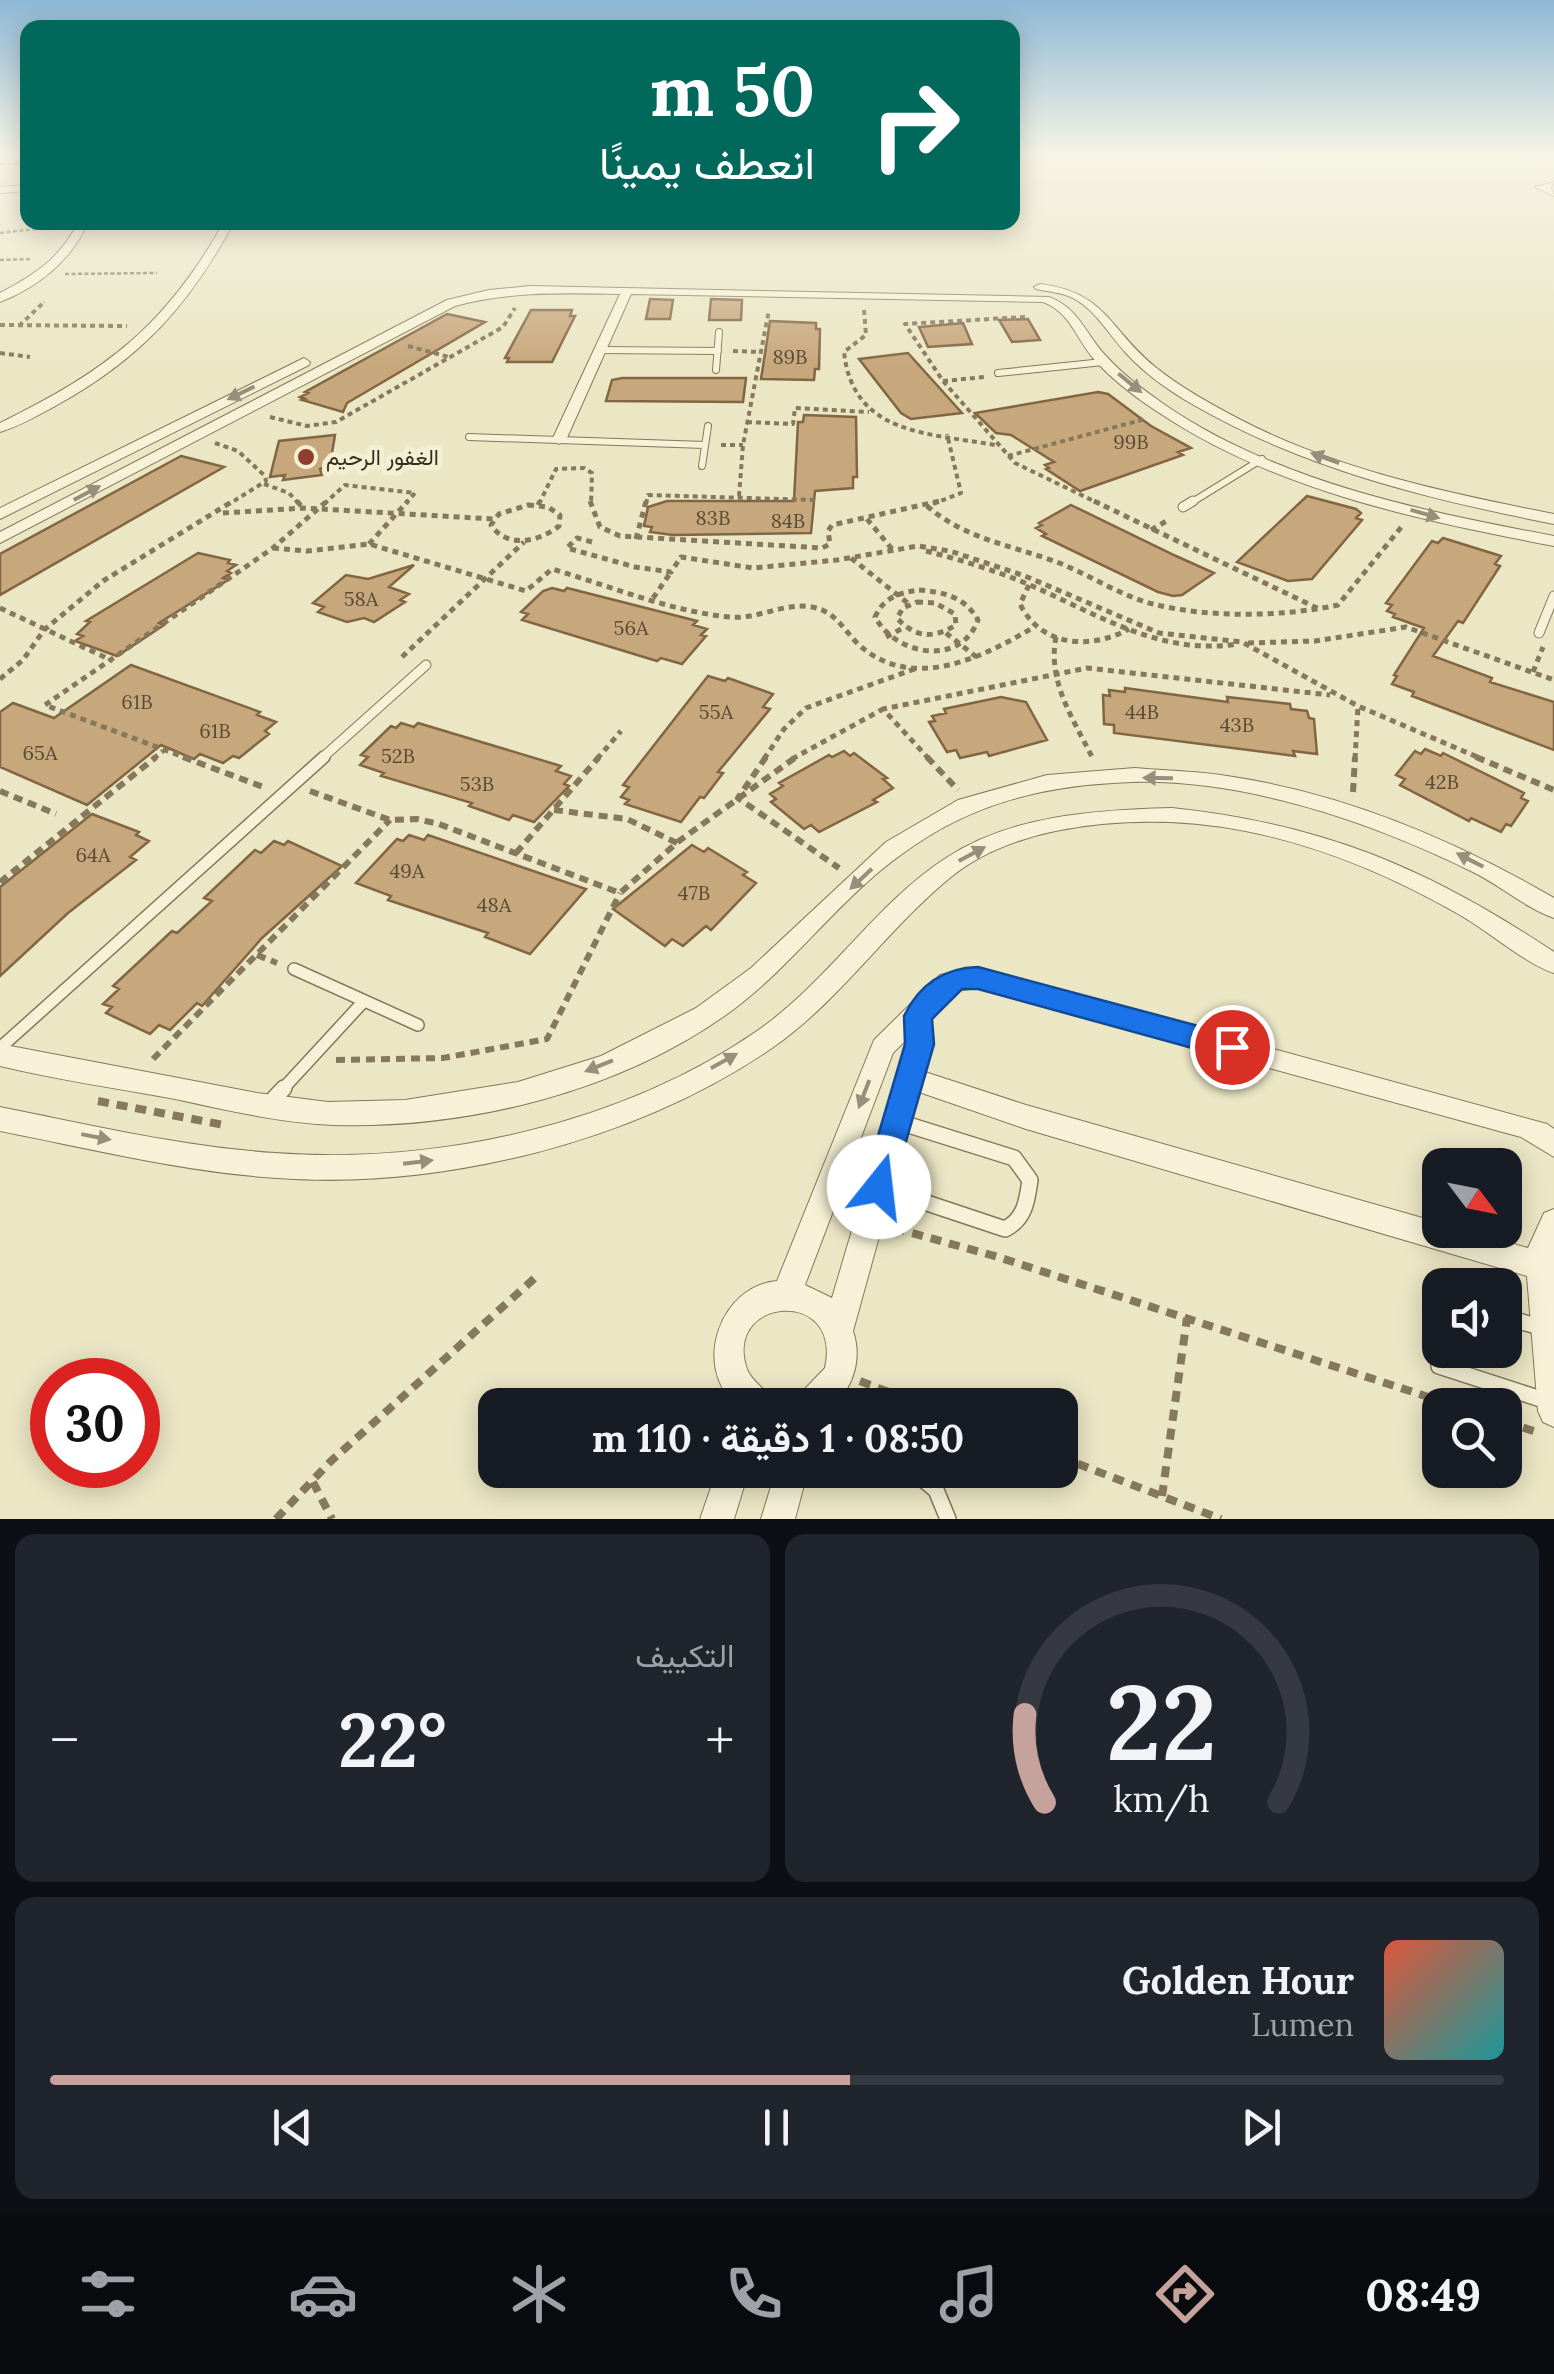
<!DOCTYPE html>
<html lang="ar">
<head>
<meta charset="utf-8">
<style>
  :root { --surface:#171b24; --page:#20242c; --text:#f1f3f6; --muted:#9ea1a6; --line:#363941; --accent:#c5a29c }
  body { margin:0; font-family:Lora,Vazirmatn,serif; background:var(--page); color:var(--text); direction:rtl; height:100vh; display:flex; flex-direction:column; font-size:38px; white-space:nowrap }
  * { box-sizing:border-box; margin:0 }
  p { font-size:32px; color:var(--muted) }
  .icon { flex:none; width:55px; height:55px; fill:none; stroke:currentColor; stroke-width:2; stroke-linecap:round; stroke-linejoin:round }
  .map { position:relative; height:1519px; overflow:hidden; direction:ltr }
  .sheet { display:flex; flex-direction:column; gap:15px; padding:15px; background:#0d0f14; flex:1 }
  .sheet>* { flex:none }
  .hud { position:absolute; left:20px; top:20px; width:1000px; height:210px; border-radius:20px; box-shadow:0 5px 25px #0003; direction:rtl; background:#00695c; color:#fff; overflow:hidden }
  .needle { width:65px; rotate:122deg }
  .buttons { position:absolute; left:1422px; top:1148px; display:grid; gap:20px }
  .buttons a { display:grid; place-items:center; width:100px; height:100px; border-radius:20px; background:var(--surface); box-shadow:0 5px 25px #0003; font-size:50px }
  .speed { position:absolute; left:30px; top:1358px; display:flex; gap:20px; font-size:50px; font-weight:700; text-align:center }
  .speed>* { display:grid; place-content:center; width:130px; height:130px; border-radius:50%; background:var(--surface); box-shadow:0 5px 25px #0003; line-height:1 }
  .speed .limit { border:15px solid #d22; background:#fff; color:#111 }
  .pin { position:absolute; display:grid; place-items:center; width:85px; height:85px; color:#fff; margin:-42px; border:5px solid #fff; border-radius:50%; box-shadow:0 2px 10px #0007 }
  .me { position:absolute; width:110px; margin:-55px; rotate:16deg; stroke-linejoin:round; filter:drop-shadow(0 0 8px #0008) }
  .turn { display:flex; align-items:center; gap:35px; height:210px; padding:0 40px; font-size:45px }
  .turn .icon { width:130px; height:130px; stroke-width:2.5 }
  .turn b { display:block; font-size:70px; line-height:85px }
  .big { font-size:75px; font-weight:700; line-height:1.1 }
  .sheet .tile { flex:1; display:flex; flex-direction:column; justify-content:center; gap:15px; min-width:0; padding:0 35px; border-radius:20px; background:var(--page) }
  .sheet .dial { align-items:center; gap:0 }
  .dial svg { height:260px; overflow:visible; fill:none; stroke:var(--line); stroke-width:7; stroke-linecap:round; text-anchor:middle }
  .dial text { fill:var(--text); stroke:none }
  .song { display:flex; align-items:center; gap:30px }
  .cover { width:120px; height:120px; border-radius:15px; background:linear-gradient(135deg,hsl(10 70% 55%),hsl(180 70% 35%)) }
  .played { height:10px; border-radius:5px; background:linear-gradient(90deg,var(--accent) 55%,var(--line) 55%) }
  .keys { display:flex; justify-content:space-around; direction:ltr }
  .heat { display:flex; justify-content:space-between; align-items:center; font-size:55px; direction:ltr }
  .sheet .tiles { flex:1; display:grid; gap:15px; grid-template-columns:1fr 1fr }
  .tile:last-child { grid-column:span 2 }
  .trip { position:absolute; left:478px; top:1388px; width:600px; height:100px; border-radius:20px; background:var(--surface); box-shadow:0 5px 25px #0003; font-weight:700; line-height:100px; text-align:center; direction:rtl }
  .menu { display:flex; height:160px; justify-content:space-around; align-items:center; background:#090b0e; color:var(--muted) }
  .menu .icon { width:70px; height:70px }
  .menu .selected { color:var(--accent) }
  .menu b { font-size:45px; color:var(--text) }
  .map>svg:first-child { display:block }
</style>
</head>
<body>
<div class="map">
<svg width="1554" height="1519" viewBox="0 0 1554 1519">
  <rect width="100%" height="100%" fill="#ebe6c4"/>
  <path fill="#c7a77c" stroke="#826643" stroke-width="2.5" d="M650 299 673 300 670 319H646Z
    M711 299 742 300 741 320H709Z
    M531 310H572L570 316H575L552 362H507L509 358H505Z
    M447 314 485 322 347 403 343 412 302 400 305 399 300 397 308 393 305 392Z
    M1028 319 1040 340 1012 342 999 320Z
    M770 321 816 323V329H820L819 369H815L814 380 761 379Z
    M963 323 972 344 928 347 919 327Z
    M908 353 962 413 911 419 901 413 859 359Z
    M622 378H746L743 402 606 401 612 380Z
    M1098 392 1108 394 1151 426 1191 448 1178 452 1183 455 1080 491 1046 469 1049 468 1045 465 1054 462 1011 435 996 433 975 413Z
    M804 415 856 417 857 477H853V488L815 491 811 533 673 535 650 532 652 527 644 526 648 507 667 501H794L798 422H803Z
    M335 435 330 465 320 469 322 475 283 480 285 475 270 477 279 441Z
    M181 456 224 467 0 595V554Z
    M1307 496 1356 509 1361 513 1356 518 1362 520 1312 579 1288 581 1237 562Z
    M1071 505 1176 556 1214 573 1182 595 1173 596 1158 592 1042 536 1046 534 1036 528 1042 525 1039 523Z
    M1443 538 1501 556 1495 564 1500 566 1463 623 1458 621 1433 656 1492 678 1490 682 1554 702V750L1412 696 1414 692 1392 684 1397 676 1394 675 1424 628 1393 617 1395 614 1387 611 1392 605 1386 603 1432 541 1438 543Z
    M198 553 230 560 228 563 236 565 227 571 231 573 223 578 228 580 159 623 164 625 117 656 75 641 83 636 77 634 90 622 86 621Z
    M414 565 389 587 409 594 400 600 405 602 374 622 364 618 347 622 318 612 324 607 313 603 346 575 368 579Z
    M552 588 564 591 567 588 697 621 693 625 707 629 701 635 706 636 682 664 661 658 657 661 522 620 528 614 521 612 543 591Z
    M131 665 260 712 257 715 276 722 265 731 269 734 239 758 233 756 223 763 200 754 194 759 161 745 87 805 0 767V712L13 703 54 718Z
    M708 676 725 681 728 678 773 694 763 707 770 709 718 772 723 773 704 798 700 797 681 822 625 804 629 800 621 797 629 787 623 785Z
    M1125 688 1228 702 1227 697 1290 704 1291 709 1307 711 1309 718 1314 719 1317 754 1293 751 1295 756 1114 733V725L1104 724 1103 695 1110 696 1109 690 1125 692Z
    M1001 697 1026 702 1047 740 989 756 987 752 960 758 956 750 947 752 929 722 935 721 932 716 946 713 944 709Z
    M401 723 414 727 418 723 561 766 556 771 571 776 564 784 569 786 534 822 513 815 509 820 469 806 472 803 381 776 384 773 360 765 368 757 361 755 391 726 396 728Z
    M1425 749 1441 756 1443 753 1524 793 1521 798 1528 801 1511 826 1506 824 1501 832 1471 818 1469 821 1400 785 1405 779 1396 775 1415 751 1421 754Z
    M844 751 850 756 854 753 887 778 883 779 893 788 873 800 877 802 819 832 811 825 804 829 771 802 776 799 770 794 783 786 779 783 829 755 832 757Z
    M92 814 139 832 136 835 149 841 130 857 136 860 68 913 0 976V887Z
    M409 835 424 840 428 835 586 889 530 954 485 937 488 933 388 900 391 896 356 883 397 839 403 841Z
    M274 841 284 845 288 841 342 866 262 938 202 1006 197 1003 170 1030 159 1025 150 1034 106 1013 112 1007 103 1004 119 989 113 986 172 931 177 933 212 901 204 898 255 850 261 853Z
    M692 845 704 852 708 848 747 872 743 875 756 883 711 930 706 926 683 946 672 939 665 946 613 909Z"/>
  <g fill="none" stroke-linecap="round" stroke-linejoin="round">
    <g stroke="#85785c" stroke-width="8">
      <path id="lane-far3" d="M600 350 718 351
        M716 370 719 332
        M998 373 1103 362
        M469 437 705 445
        M702 466 708 426
        M1189 504 1262 459"/>
    </g>
    <g stroke="#85785c" stroke-width="11">
      <path id="lane-far2" d="M1183 507 1193 501
        M1539 633 1554 596
        M321 759 426 665"/>
    </g>
    <g stroke="#85785c" stroke-width="14">
      <path id="lane-far1" d="M294 969 418 1025
        M0 1048 324 757
        M281 1091 364 1001"/>
    </g>
    <g stroke="#85785c" stroke-width="18">
      <path id="lane" d="M268 1105 284 1088
        M882 1188 1005 1229C1025 1219 1027 1201 1030 1180L1014 1158 899 1122
        M1440 1301 1433 1307 1439 1366 1547 1401
        M1505 1317 1543 1328
        M912 1470 936 1490 948 1519"/>
    </g>
    <g stroke="#85785c" stroke-width="2">
      <path id="street" d="M1554 182 1551 188 1554 196 1535 187Z
        M28 185V191L0 193V187Z
        M78 222H88C72 260 38 287 0 302V293C33 276 62 257 78 222Z
        M224 222H234C189 306 140 359 57 405 39 415 20 426 0 432V423C106 371 165 327 224 222Z
        M1040 284C1106 292 1109 329 1154 366 1180 387 1209 403 1239 419 1337 470 1447 493 1554 514V524C1428 499 1304 469 1192 404 1168 390 1145 374 1126 353 1109 335 1096 310 1073 298 1061 292 1049 292 1036 289L1034 287Z
        M530 286 1049 297C1079 308 1086 335 1106 356 1123 375 1144 390 1165 405 1278 482 1421 511 1554 536V546C1418 520 1274 490 1158 412 1135 397 1111 379 1093 358 1076 338 1070 312 1043 302L631 294 566 440 559 444 552 440 620 294C563 293 510 291 455 306L0 543V532L447 300 489 290Z
        M304 358 310 362 309 365 0 519V508Z
        M1135 768C1166 771 1197 771 1227 776 1343 793 1453 839 1554 898V918C1525 908 1500 885 1473 872 1371 822 1247 779 1132 782 1046 785 972 802 902 854 840 898 795 963 734 1009 623 1091 470 1129 333 1125 280 1123 227 1110 175 1099 116 1088 58 1080 0 1066V1044L257 1093 328 1102 405 1100 518 1082 601 1056 696 1008 751 968 886 842 958 800 1047 775Z
        M1172 808C1323 824 1428 868 1554 952V973C1526 964 1488 931 1460 915 1373 865 1272 826 1170 822 1099 820 1008 830 951 877 887 929 841 1000 772 1048 635 1142 442 1190 277 1178 184 1172 92 1149 0 1131V1107C91 1125 182 1147 275 1153 438 1165 622 1124 757 1031 828 982 876 903 946 858 1011 815 1096 810 1172 808Z
        M978 968 1547 1124 1554 1129V1157L1521 1137 978 988 955 991 929 1016 933 1044 925 1072 1026 1105 1440 1223V1230H1464L1528 1248 1544 1213 1554 1209V1427L1543 1422 1538 1411 1527 1276 1026 1129 919 1092 853 1331C862 1358 854 1383 836 1405H795L800 1394 825 1368C843 1286 722 1297 747 1369 753 1384 769 1390 776 1405H736C692 1366 720 1286 777 1281L874 1040 940 975ZM907 1039V1044L832 1298 805 1285 893 1053Z
        M717 1470H749L734 1519H700Z
        M776 1470H808L795 1519H761Z"/>
    </g>
    <path stroke="#85785c" stroke-width="2.5" stroke-dasharray="4 2.5" stroke-linecap="butt" d="M0 164H28
      M18 164 20 153
      M125 222H152
      M0 233 62 226
      M0 260 32 259
      M65 274 157 273
      M39 307 44 302"/>
    <path stroke="#85785c" stroke-width="4" stroke-dasharray="5 4" stroke-linecap="butt" d="M864 310 866 335 844 352C853 435 928 433 995 445
      M1025 317 905 324 943 381 1015 463 1100 504
      M0 325 127 326
      M19 326 42 304
      M408 346 449 357
      M733 351 760 352
      M0 353 30 357
      M943 381 985 377
      M270 417 307 426 336 422 503 327 515 308
      M747 422 793 424 795 408 869 412
      M215 443 238 451 265 476 266 481 229 504
      M721 445H743
      M1008 456 1145 419
      M264 484 289 493 299 504
      M739 496 743 445 769 310
      M324 504 345 485 415 493 405 504
      M539 504 556 469 584 468 592 473 591 504
      M646 504 648 495 815 500
      M933 504 961 493 947 434"/>
    <path stroke="#85785c" stroke-width="5" stroke-dasharray="6 5" stroke-linecap="butt" d="M297 501 303 508
      M590 501 600 527 620 536 822 548 830 544 828 531 832 525 940 501
      M1094 501 1321 610
      M528 505 548 507 560 515 559 526C539 542 507 549 491 525L499 514Z
      M538 505 540 501
      M927 506C964 538 1009 545 1054 561 1087 573 1118 595 1153 604 1209 618 1282 617 1338 605L1403 525
      M223 513 303 508 494 519
      M867 519 892 549
      M1151 530 1170 519
      M636 539 646 501
      M592 542 577 538 567 548 635 567 671 572 681 557 753 568 837 560 918 546 950 551 1025 576 1159 633 1242 642 1358 706 1482 759
      M369 544 408 501
      M273 548 307 551 369 544 526 591 552 569C610 586 669 611 729 617 757 620 784 602 812 607 835 611 843 629 858 644 911 693 982 658 1034 627
      M926 551C961 560 997 571 1030 585 1097 614 1161 656 1237 644
      M851 558 909 604
      M1029 585 1020 604C1041 647 1090 650 1129 629
      M919 590C944 592 965 597 978 620 961 667 896 656 875 617 884 597 899 593 919 590Z
      M653 598 671 572
      M917 602 935 603 955 614 956 625C933 639 915 638 897 618L903 608Z
      M0 608 113 661
      M946 633 979 659
      M886 637 903 628
      M1056 637C1047 682 1074 720 1093 759
      M1248 643 1315 641 1406 627 1554 680
      M402 657 524 542
      M1533 672 1543 647
      M0 679 23 660 44 630 103 581 233 501
      M153 759 163 751
      M189 759 45 705 273 548 327 501
      M597 759 621 731
      M764 759 784 729 806 708 917 668
      M792 759 883 709
      M929 759 883 709 1087 668 1330 695
      M1355 759 1358 706"/>
    <path stroke="#85785c" stroke-width="6" stroke-dasharray="9 6" stroke-linecap="butt" d="M183 757 266 788
      M766 757 738 798 839 868
      M927 757 958 790
      M1476 757 1554 790
      M0 791 56 814
      M310 791 390 820 417 819 439 824 620 893 679 841 796 757
      M1353 792 1355 757
      M554 810 627 819 677 843
      M516 853 599 757
      M0 882 156 757
      M257 955 277 963
      M153 1059 390 820
      M336 1060 443 1058 547 1039 620 893"/>
    <path stroke="#85785c" stroke-width="8" stroke-dasharray="11 8" stroke-linecap="butt" d="M98 1101 224 1125
      M894 1228 998 1257 1453 1405
      M860 1381 922 1405
      M1505 1422 1537 1432
      M1060 1457 1221 1519
      M313 1482 332 1519
      M1162 1496 1187 1318
      M276 1519 330 1462 536 1277"/>
    <use href="#lane-far3" stroke="#f7f2d7" stroke-width="6"/>
    <use href="#lane-far2" stroke="#f7f2d7" stroke-width="9"/>
    <use href="#lane-far1" stroke="#f7f2d7" stroke-width="11"/>
    <use href="#lane" stroke="#f7f2d7" stroke-width="15"/>
    <use href="#street" fill="#f7f2d7" fill-rule="evenodd"/>
  </g>
  <defs><path id="oneway-solid" d="M-6-.8H1V-3.2L6.5 0L1 3.2V.8H-6Z" transform="scale(2.5)"/></defs>
  <g fill="#96907b">
    <use href="#oneway-solid" transform="translate(1130 383) rotate(39)"/>
    <use href="#oneway-solid" transform="translate(241 393) rotate(154)"/>
    <use href="#oneway-solid" transform="translate(1325 458) rotate(-160)"/>
    <use href="#oneway-solid" transform="translate(87 493) rotate(-28)"/>
    <use href="#oneway-solid" transform="translate(1425 514) rotate(16)"/>
    <use href="#oneway-solid" transform="translate(1158 778) rotate(-179)"/>
    <use href="#oneway-solid" transform="translate(972 854) rotate(-28)"/>
    <use href="#oneway-solid" transform="translate(1470 860) rotate(-153)"/>
    <use href="#oneway-solid" transform="translate(861 879) rotate(137)"/>
    <use href="#oneway-solid" transform="translate(724 1061) rotate(-29)"/>
    <use href="#oneway-solid" transform="translate(599 1066) rotate(158)"/>
    <use href="#oneway-solid" transform="translate(864 1094) rotate(111)"/>
    <use href="#oneway-solid" transform="translate(96 1137) rotate(11)"/>
    <use href="#oneway-solid" transform="translate(418 1162) rotate(-7)"/>
  </g>
  <linearGradient id="sky" x2="0" y2="1"><stop stop-color="#8db8d6"/><stop offset="0.42" stop-color="#f6f4e4"/><stop offset="1" stop-color="#f6f4e4" stop-opacity="0"/></linearGradient>
  <rect width="1554" height="366" fill="url(#sky)"/>
  <path fill="#1a73e8" stroke="#114b97" stroke-width="2.5" d="M978 967 1232 1035 1242 1038 1246 1047 1242 1056 1232 1059 978 989H962L932 1019 934 1044 890 1197 879 1202 868 1197 863 1187 905 1044 904 1016C919 985 944 968 978 967Z"/>
  <circle fill="#903e2f" stroke="#f3efd3" stroke-width="4" cx="306" cy="457" r="10"/>
  <g text-anchor="middle" dominant-baseline="central" stroke-width="10" stroke-linejoin="round" paint-order="stroke">
    <g font-size="20" fill="#5a4c36">
      <text x="790" y="356">89B</text>
      <text x="1131" y="441">99B</text>
      <text x="713" y="517">83B</text>
      <text x="788" y="520">84B</text>
      <text x="361" y="598">58A</text>
      <text x="631" y="627">56A</text>
      <text x="137" y="701">61B</text>
      <text x="716" y="711">55A</text>
      <text x="1142" y="711">44B</text>
      <text x="1237" y="724">43B</text>
      <text x="215" y="730">61B</text>
      <text x="40" y="752">65A</text>
      <text x="398" y="755">52B</text>
      <text x="1442" y="781">42B</text>
      <text x="477" y="783">53B</text>
      <text x="93" y="854">64A</text>
      <text x="407" y="870">49A</text>
      <text x="694" y="892">47B</text>
      <text x="494" y="904">48A</text>
    </g>
    <g font-size="22" fill="#362d1f" stroke="#f3efd3" text-anchor="start">
      <text x="326" y="457">الغفور الرحيم</text>
    </g>
  </g>
</svg>
<div class="buttons">
<a><svg class="needle" viewBox="-14 -14 28 28"><path d="M0-13l5 13h-10z" fill="#e53935"/><path d="M0 13l5-13h-10z" fill="#9ea1a6"/></svg></a>
<a><svg class="icon" aria-label="sound" viewBox="0 0 24 24"><path d="M4 9h4l5-4v14l-5-4H4zM17 9q2 3 0 6"/></svg></a>
<a><svg class="icon" aria-label="search" viewBox="0 0 24 24"><circle cx="10" cy="10" r="6"/><path d="M15 15l6 6"/></svg></a>
</div>
<div class="speed"><div class="limit">30</div></div>
<div class="pin" style="left:1232px;top:1047px;background:#d93025"><svg class="icon" aria-label="arrive" viewBox="0 0 24 24"><path d="M6 21V4h12l-3 4 3 4H6"/></svg></div>
<svg class="me" style="left:879px;top:1187px" viewBox="-20 -20 40 40"><circle r="19" fill="#fff"/><path d="M0-13L10 11 0 6-10 11z" fill="#1a73e8"/></svg>
<div class="trip">08:50 · 1 دقيقة · 110 m</div>
<div class="hud">
<div class="turn"><svg class="icon" aria-label="right" viewBox="0 0 24 24"><path d="M7 20v-9h11M14 6l5 5-5 5"/></svg><div><b>50 m</b>انعطف يمينًا</div></div>
</div>
</div>
<section class="sheet">
<div class="tiles">
<div class="tile dial"><svg viewBox="0 0 100 80">
<path d="M14 69A42 42 0 1 1 86 69"/>
<path d="M14 69A42 42 0 0 1 8 42" stroke="#c5a29c"/>
<text x="50" y="56" font-size="32" font-weight="700">22</text>
<text x="50" y="72" font-size="11">km/h</text>
</svg></div>
<div class="tile"><p>التكييف</p>
<div class="heat"><a>−</a><b class="big">22°</b><a>+</a></div>
</div>
<div class="tile">
<div class="song"><i class="cover"></i><div><b>Golden Hour</b><p>Lumen</p></div></div>
<div class="played"></div>
<div class="keys"><svg class="icon" aria-label="previous" viewBox="0 0 24 24"><path d="M18 5L8 12l10 7zM5 5v14"/></svg><svg class="icon" aria-label="pause" viewBox="0 0 24 24"><path d="M8 5v14M16 5v14"/></svg><svg class="icon" aria-label="next" viewBox="0 0 24 24"><path d="M6 5l10 7-10 7zM19 5v14"/></svg></div>
</div>
</div>
</section>
<nav class="menu">
<b>08:49</b>
<svg class="icon selected" aria-label="directions" viewBox="0 0 24 24"><path d="M12 3l9 9-9 9-9-9zM9 14v-3h6M13 9l2 2-2 2"/></svg>
<svg class="icon" aria-label="music" viewBox="0 0 24 24"><path d="M9 18V5l10-2v13"/><circle cx="6" cy="18" r="3"/><circle cx="16" cy="16" r="3"/></svg>
<svg class="icon" aria-label="phone" viewBox="0 0 24 24"><path d="M5 4h4l2 5-3 2q2 4 5 5l2-3 5 2v4C11 20 4 13 5 4z"/></svg>
<svg class="icon" aria-label="climate" viewBox="0 0 24 24"><path d="M12 3v18M4 7l16 10M4 17L20 7"/></svg>
<svg class="icon" aria-label="car" viewBox="0 0 24 24"><path d="M5 17H2v-5l4-1 3-4h7l3 4 3 1v5h-3M9 17h6M6 11h13"/><circle cx="7" cy="17" r="2"/><circle cx="17" cy="17" r="2"/></svg>
<svg class="icon" aria-label="filters" viewBox="0 0 24 24"><path d="M4 7h16M4 17h16"/><circle cx="9" cy="7" r="2"/><circle cx="15" cy="17" r="2"/></svg>
</nav>
</body>
</html>
